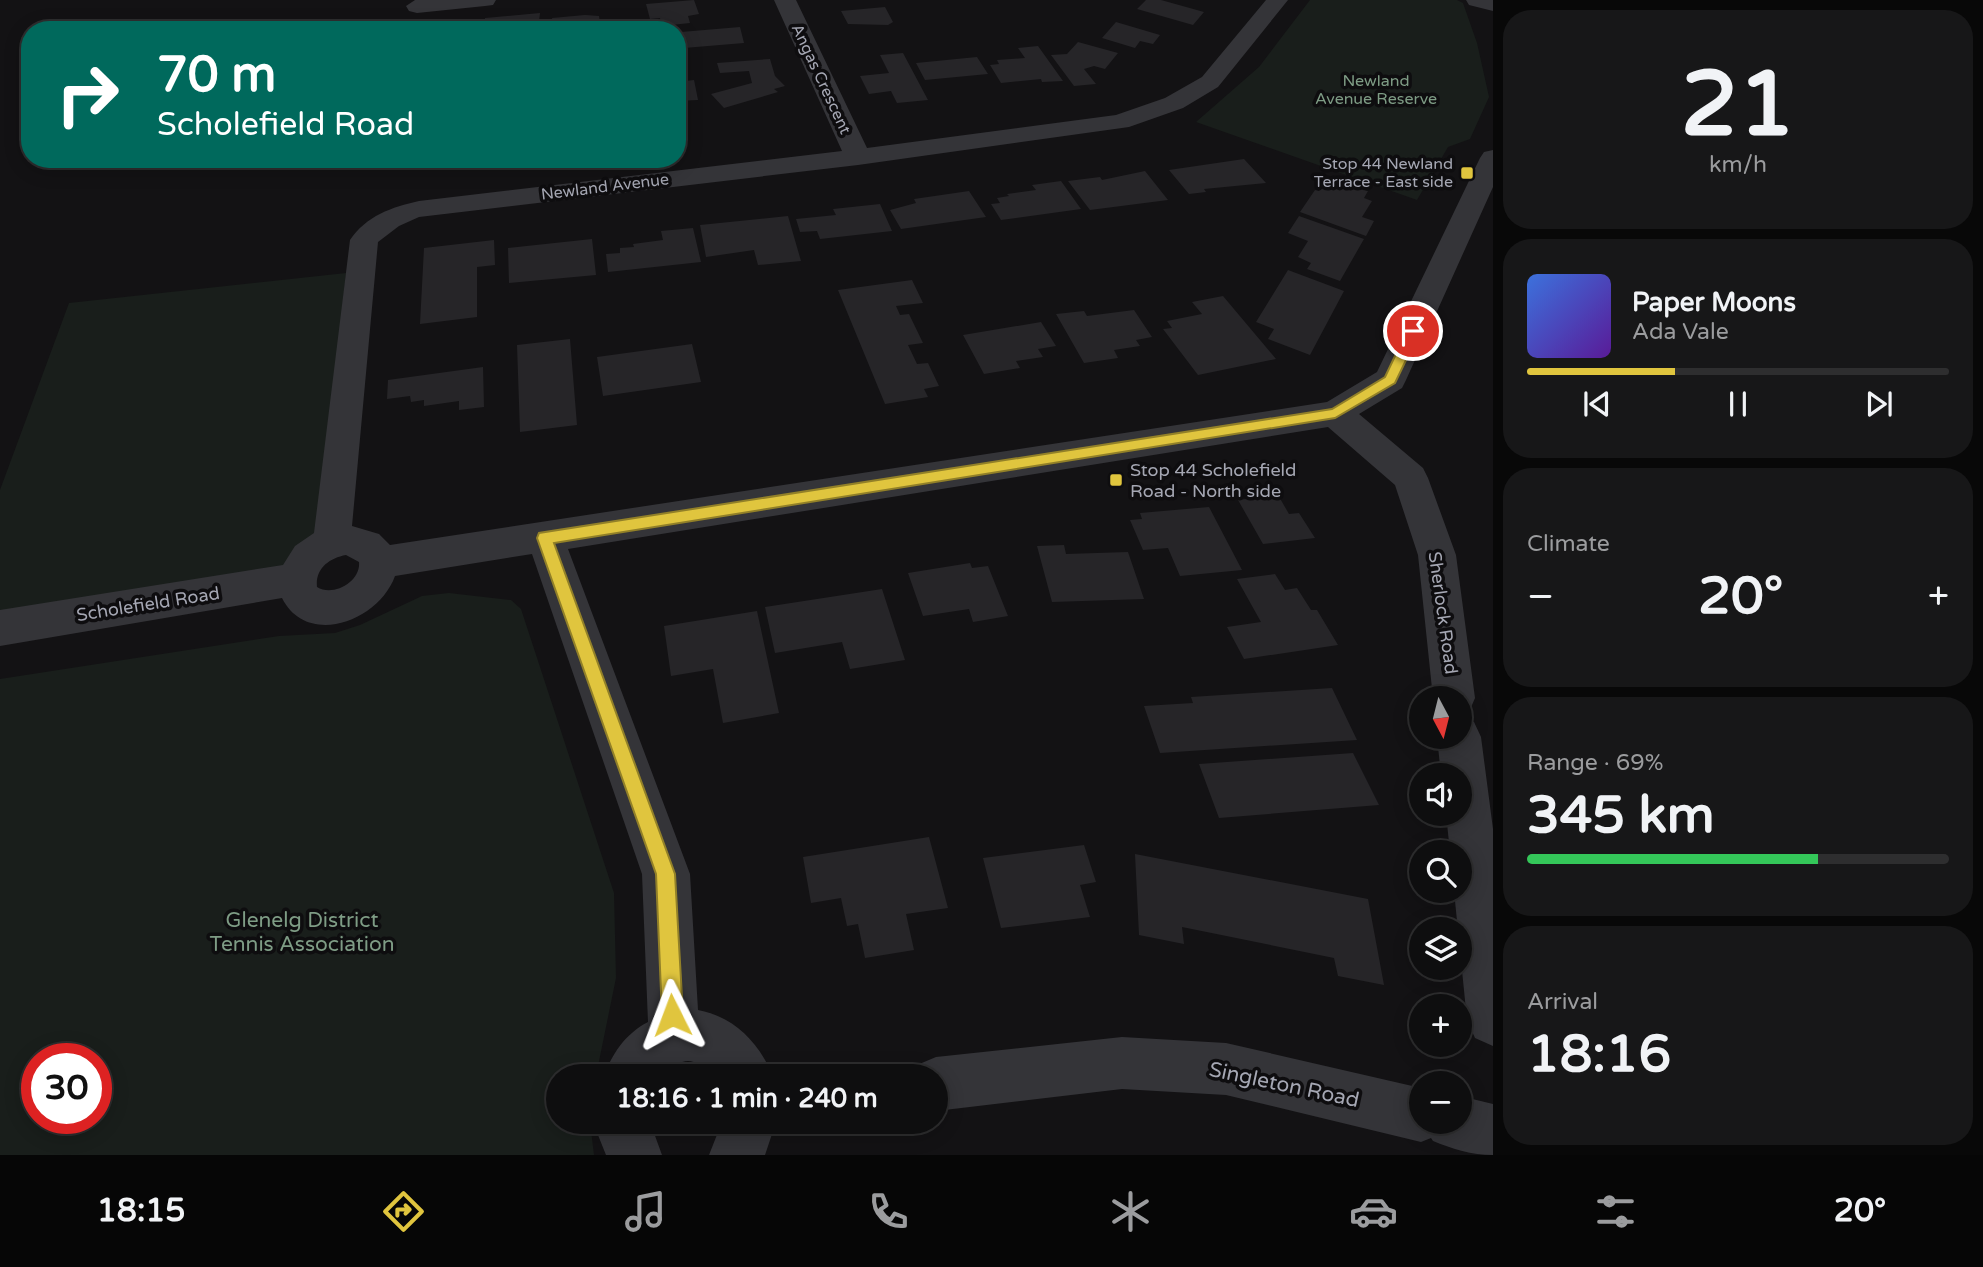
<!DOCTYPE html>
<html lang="en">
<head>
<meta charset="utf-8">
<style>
  :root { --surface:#0e0e0f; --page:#171718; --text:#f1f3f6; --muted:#9b9c9e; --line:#2e2e2f; --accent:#e0c53e }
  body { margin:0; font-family:"Varela Round",sans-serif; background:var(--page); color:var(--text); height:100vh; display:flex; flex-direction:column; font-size:26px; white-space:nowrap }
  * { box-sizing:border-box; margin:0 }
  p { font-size:23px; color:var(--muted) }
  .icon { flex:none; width:38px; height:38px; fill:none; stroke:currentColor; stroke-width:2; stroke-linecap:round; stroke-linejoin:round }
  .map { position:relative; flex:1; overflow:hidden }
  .sheet { display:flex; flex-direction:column; gap:10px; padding:10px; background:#080808; width:490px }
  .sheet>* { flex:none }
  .top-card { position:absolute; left:21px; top:21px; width:665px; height:147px; border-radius:28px; box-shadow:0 4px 18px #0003,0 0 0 2px var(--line); background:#00695c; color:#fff; overflow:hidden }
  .needle { width:46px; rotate:173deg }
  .tools { position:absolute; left:1409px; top:686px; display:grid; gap:14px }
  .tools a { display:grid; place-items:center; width:63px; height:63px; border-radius:50%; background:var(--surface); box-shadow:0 4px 18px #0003,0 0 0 2px var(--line); font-size:35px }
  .speed { position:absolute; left:21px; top:1043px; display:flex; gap:14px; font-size:35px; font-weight:700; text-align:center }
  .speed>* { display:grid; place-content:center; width:91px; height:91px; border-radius:50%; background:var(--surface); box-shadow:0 4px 18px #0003,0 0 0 2px var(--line); line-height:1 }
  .speed .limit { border:10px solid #d22; background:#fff; color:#111 }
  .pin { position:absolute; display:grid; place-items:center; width:60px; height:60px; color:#fff; margin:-30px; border:4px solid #fff; border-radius:50%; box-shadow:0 2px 7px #0007 }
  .me { position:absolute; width:77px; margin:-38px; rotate:357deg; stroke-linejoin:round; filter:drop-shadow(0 0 5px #0008) }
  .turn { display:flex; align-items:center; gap:24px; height:147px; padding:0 21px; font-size:32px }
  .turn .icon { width:91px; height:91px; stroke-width:2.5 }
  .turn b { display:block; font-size:49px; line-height:60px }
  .big { font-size:52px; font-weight:700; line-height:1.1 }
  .sheet .tile { flex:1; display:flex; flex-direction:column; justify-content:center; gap:10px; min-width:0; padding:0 24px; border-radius:28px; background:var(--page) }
  .sheet .dial { align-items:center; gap:0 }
  .dial b { font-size:91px; line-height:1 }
  .song { display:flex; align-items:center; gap:21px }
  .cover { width:84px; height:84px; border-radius:10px; background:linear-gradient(135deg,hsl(220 70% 55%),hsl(270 70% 35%)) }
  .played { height:7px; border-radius:4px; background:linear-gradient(90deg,var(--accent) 35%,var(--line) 35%) }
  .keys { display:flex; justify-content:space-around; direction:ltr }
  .heat { display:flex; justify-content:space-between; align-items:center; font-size:38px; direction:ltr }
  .charge { height:10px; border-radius:5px; background:linear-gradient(90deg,#34c759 69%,var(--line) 0) }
  .trip { position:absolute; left:546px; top:1064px; width:402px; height:70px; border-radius:35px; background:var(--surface); box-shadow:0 4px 18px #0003,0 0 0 2px var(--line); font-weight:700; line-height:70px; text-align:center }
  .dock { display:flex; height:112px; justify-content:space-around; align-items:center; background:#060606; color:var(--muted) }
  .dock .icon { width:49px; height:49px }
  .dock .current { color:var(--accent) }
  .dock b { font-size:32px; color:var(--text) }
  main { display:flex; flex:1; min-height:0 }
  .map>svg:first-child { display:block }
</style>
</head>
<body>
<main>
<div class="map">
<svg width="1493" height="1155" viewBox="0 0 1493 1155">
  <rect width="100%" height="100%" fill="#131214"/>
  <path fill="#191e1b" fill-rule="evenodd" d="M1310 0H1457L1463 3 1477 43 1489 97 1470 139 1448 147 1417 200 1196 122 1259 67Z
    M346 273 318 540 288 571 0 615V490L69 303Z
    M449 593 511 600 521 609 614 893 616 978 596 1076H558V1122H590L594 1155H0V679L279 636 335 633 360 625 422 596ZM37 1059H96V1118H37Z"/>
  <path fill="#262528" d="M694 0 699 14 688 16 690 23 662 26 660 18 650 19 646 4Z
    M1146 0H1161L1204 12 1193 25 1137 9Z
    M885 7 893 22 888 25 848 24 841 11Z
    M540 13 538 30H485V18Z
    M585 15 599 16 601 30H553L552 18Z
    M1116 22 1160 35 1153 44 1140 41 1135 48 1102 38Z
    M740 27 744 43 684 48 681 32Z
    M1078 42 1118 53 1105 69 1094 66 1084 69 1096 84 1074 86 1051 55 1067 54Z
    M1038 46 1063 81 1042 82 1041 79 1001 83 990 65 999 64 997 60 1025 58 1018 48Z
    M903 53 928 100 897 103 891 91 869 94 860 76 889 73 880 55Z
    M977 57 988 74 925 80 916 63Z
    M770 59 775 76 785 86 774 89 778 92 724 108 711 94 752 83 749 71 720 73 717 63Z
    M694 80 698 100 677 101V82Z
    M1244 159 1266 183 1204 189 1206 192 1189 194 1169 170Z
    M1145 171 1168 200 1090 210 1068 181 1100 177 1102 180Z
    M1328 178 1368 191 1364 198 1372 201 1362 217 1374 221 1366 236 1300 212 1315 190 1319 191Z
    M1061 181 1081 209 1001 220 991 204 1000 203 997 198 1009 196 1007 194 1036 190 1032 185Z
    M969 191 986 217 901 229 890 210 916 203 914 199Z
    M880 204 892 231 820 239 817 231 800 232 796 219 836 215 833 209Z
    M788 216 801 261 758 265 754 250 706 257 700 225Z
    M1299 216 1364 239 1340 281 1307 269 1311 263 1298 257 1308 241 1288 233Z
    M693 228 701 262 608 272 606 254 620 253V248L634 247 633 244 663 240 661 231Z
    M592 239 596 275 509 283 508 248Z
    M494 240 495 265 477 267V317L420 324 424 248Z
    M1288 270 1344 291 1310 355 1268 339 1274 329 1256 322Z
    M912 280 923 303 896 306 900 315 909 314 923 343 908 345 917 364 928 363 939 386 924 389 928 397 885 404 838 290Z
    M1223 296 1276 359 1198 375 1163 329 1172 328 1167 321 1202 314 1192 302Z
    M1134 310 1152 337 1136 340 1140 346 1114 350 1118 358 1084 363 1056 314 1084 311 1087 316Z
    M1041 322 1056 346 1038 349 1043 357 1016 361 1020 368 984 374 963 335Z
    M570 339 577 425 520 432 517 345Z
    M692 344 701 382 603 396 597 357Z
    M483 367 484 407 459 410V401L424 406V400L411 402 410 396 387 399 388 380Z
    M1278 495 1289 514 1299 513 1315 538 1263 544 1238 500Z
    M1209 507 1242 570 1180 576 1168 548 1143 550 1130 520 1142 519 1140 513Z
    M1064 545 1066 554 1128 552 1144 599 1052 602 1037 546Z
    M970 563 972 568 988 566 1008 616 973 622 969 609 923 616 908 573Z
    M1275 574 1285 590 1297 588 1311 610H1317L1338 645 1244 659 1227 627 1261 622 1237 579Z
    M882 589 905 660 850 669 842 642 775 653 765 607Z
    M757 611 779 713 723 723 713 669 671 676 664 626Z
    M1332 688 1357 740 1160 753 1144 706 1193 703 1191 697Z
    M1353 753 1379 805 1219 818 1199 764Z
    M929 837 948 908 906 914 914 950 865 958 858 924 847 926 841 898 811 903 803 857Z
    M1084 845 1096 882 1080 885 1090 917 1001 928 983 858Z
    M1135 854 1368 899 1384 985 1338 976 1334 958 1182 927 1184 944 1139 935Z"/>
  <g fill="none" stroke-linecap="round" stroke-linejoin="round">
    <path fill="#343438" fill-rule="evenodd" d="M415 0H496L493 5 485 6 417 13 409 11 406 6Z
      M774 0H796L867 148 1116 115 1165 98 1202 77 1266 0H1288L1218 87 1183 108 1129 127 858 165 419 217 399 226 378 242 352 526 379 534 390 545 1327 402 1377 372 1480 158 1484 152 1493 150V187L1406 380 1402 388 1359 414 1423 468 1428 478 1456 555 1475 698 1469 712 1460 715V698H1433L1418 555 1395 485 1328 427 568 549 690 874 698 1010C735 1017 759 1043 773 1076H714C692 1056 684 1056 662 1076H604C612 1054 625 1034 648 1022L642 874 532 554 395 576C379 621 307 648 282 598L0 646V610L283 565 295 546 314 533 350 240C366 216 392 207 419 201L842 151ZM346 555 359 562C361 582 333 597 317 587 315 569 329 558 346 555Z
      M1466 0H1493V11L1469 5Z
      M1460 717 1474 722 1481 737 1493 829V1046L1475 1038 1467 1020 1454 891H1460V852H1450L1446 814H1460V775H1441L1437 737H1460Z
      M1122 1037 1226 1043 1421 1088V1122H1460V1096L1493 1104V1155C1471 1155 1453 1149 1433 1141L1431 1138 1421 1142 1226 1095 1122 1089 936 1111V1076H913L917 1065 936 1057Z
      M596 1122H650L662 1155H606L596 1130Z
      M722 1122H776L765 1155H709Z"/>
  </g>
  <path fill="#e0c53e" stroke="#928028" stroke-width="2" d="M1413 326 1420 331 1395 383 1335 418 554 543 675 874 683 1015 680 1022 672 1025 665 1022 662 1015 656 874 537 538 539 533 1332 409 1385 377 1407 331Z"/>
  <g fill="#e0c53e" stroke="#0e0d0f" stroke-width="2.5">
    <rect x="1460" y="166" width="14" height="14" rx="3.5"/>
    <rect x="1109" y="473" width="14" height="14" rx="3.5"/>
  </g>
  <g text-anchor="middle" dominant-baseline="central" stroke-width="7" stroke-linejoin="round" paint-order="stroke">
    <g font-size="16" fill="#a5a7b3" stroke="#0e0d0f">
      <text transform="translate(821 79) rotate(65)">Angas Crescent</text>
      <text transform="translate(605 187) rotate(-7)">Newland Avenue</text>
    </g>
    <g font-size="16" fill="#7e9c85" stroke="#0e0d0f">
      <text x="1376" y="81">Newland<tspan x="1376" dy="18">Avenue Reserve</tspan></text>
    </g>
    <g font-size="16" fill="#a5a7b3" stroke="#0e0d0f" text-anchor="end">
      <text x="1453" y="164">Stop 44 Newland<tspan x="1453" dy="18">Terrace - East side</tspan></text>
    </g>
    <g font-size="18" fill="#a5a7b3" stroke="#0e0d0f" text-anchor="start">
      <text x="1130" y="470">Stop 44 Scholefield<tspan x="1130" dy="21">Road - North side</tspan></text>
    </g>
    <g font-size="18" fill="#a5a7b3" stroke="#0e0d0f">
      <text transform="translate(148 604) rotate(-9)">Scholefield Road</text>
      <text transform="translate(1443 613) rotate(82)">Sherlock Road</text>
    </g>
    <g font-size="21" fill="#7e9c85" stroke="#0e0d0f">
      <text x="302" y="920">Glenelg District<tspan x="302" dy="24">Tennis Association</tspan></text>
    </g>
    <g font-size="21" fill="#a5a7b3" stroke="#0e0d0f">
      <text transform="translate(1284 1085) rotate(12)">Singleton Road</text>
    </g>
  </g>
</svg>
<div class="tools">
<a><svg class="needle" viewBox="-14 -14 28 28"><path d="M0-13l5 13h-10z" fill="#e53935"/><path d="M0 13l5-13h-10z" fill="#9b9c9e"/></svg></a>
<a><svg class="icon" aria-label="sound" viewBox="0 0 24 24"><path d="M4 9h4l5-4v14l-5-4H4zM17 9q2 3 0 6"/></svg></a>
<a><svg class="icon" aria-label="search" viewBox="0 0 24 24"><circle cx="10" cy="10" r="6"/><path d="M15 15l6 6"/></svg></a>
<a><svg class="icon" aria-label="layers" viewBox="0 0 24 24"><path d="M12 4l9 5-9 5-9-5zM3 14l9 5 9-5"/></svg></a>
<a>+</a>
<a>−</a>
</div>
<div class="speed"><div class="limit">30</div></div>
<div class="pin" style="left:1413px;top:331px;background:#d93025"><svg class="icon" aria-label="arrive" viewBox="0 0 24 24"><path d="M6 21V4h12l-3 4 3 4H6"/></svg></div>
<svg class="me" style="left:672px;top:1015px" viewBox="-20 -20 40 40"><path d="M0-17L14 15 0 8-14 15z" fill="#e0c53e" stroke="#fff" stroke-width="4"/></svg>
<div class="trip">18:16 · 1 min · 240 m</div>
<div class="top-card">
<div class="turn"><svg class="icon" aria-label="right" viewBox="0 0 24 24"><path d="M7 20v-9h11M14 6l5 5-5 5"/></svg><div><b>70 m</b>Scholefield Road</div></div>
</div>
</div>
<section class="sheet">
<div class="tile dial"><b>21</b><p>km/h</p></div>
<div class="tile">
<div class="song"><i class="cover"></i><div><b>Paper Moons</b><p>Ada Vale</p></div></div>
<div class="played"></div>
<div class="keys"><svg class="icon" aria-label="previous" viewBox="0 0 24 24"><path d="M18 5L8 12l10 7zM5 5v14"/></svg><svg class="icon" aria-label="pause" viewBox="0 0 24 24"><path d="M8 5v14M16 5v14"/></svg><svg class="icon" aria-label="next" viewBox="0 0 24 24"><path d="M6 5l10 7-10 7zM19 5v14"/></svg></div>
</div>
<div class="tile"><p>Climate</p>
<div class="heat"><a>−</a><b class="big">20°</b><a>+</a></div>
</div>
<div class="tile"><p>Range · 69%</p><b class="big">345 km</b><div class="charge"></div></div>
<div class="tile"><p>Arrival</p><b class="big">18:16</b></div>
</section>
</main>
<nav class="dock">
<b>18:15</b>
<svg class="icon current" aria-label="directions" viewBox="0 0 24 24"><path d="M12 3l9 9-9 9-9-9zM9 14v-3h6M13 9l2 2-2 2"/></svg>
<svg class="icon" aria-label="music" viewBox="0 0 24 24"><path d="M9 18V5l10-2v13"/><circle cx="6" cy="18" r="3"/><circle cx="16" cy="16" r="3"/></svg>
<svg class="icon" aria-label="phone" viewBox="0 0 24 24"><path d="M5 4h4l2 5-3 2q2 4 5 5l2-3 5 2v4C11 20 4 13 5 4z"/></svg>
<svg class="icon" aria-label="climate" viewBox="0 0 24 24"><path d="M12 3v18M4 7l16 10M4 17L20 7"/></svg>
<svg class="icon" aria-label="car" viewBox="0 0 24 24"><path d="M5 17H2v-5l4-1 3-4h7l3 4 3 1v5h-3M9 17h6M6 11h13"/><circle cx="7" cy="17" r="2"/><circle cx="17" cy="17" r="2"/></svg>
<svg class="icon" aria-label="filters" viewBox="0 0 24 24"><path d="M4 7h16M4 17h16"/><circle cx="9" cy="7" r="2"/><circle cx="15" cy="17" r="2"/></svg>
<b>20°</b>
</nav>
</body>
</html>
